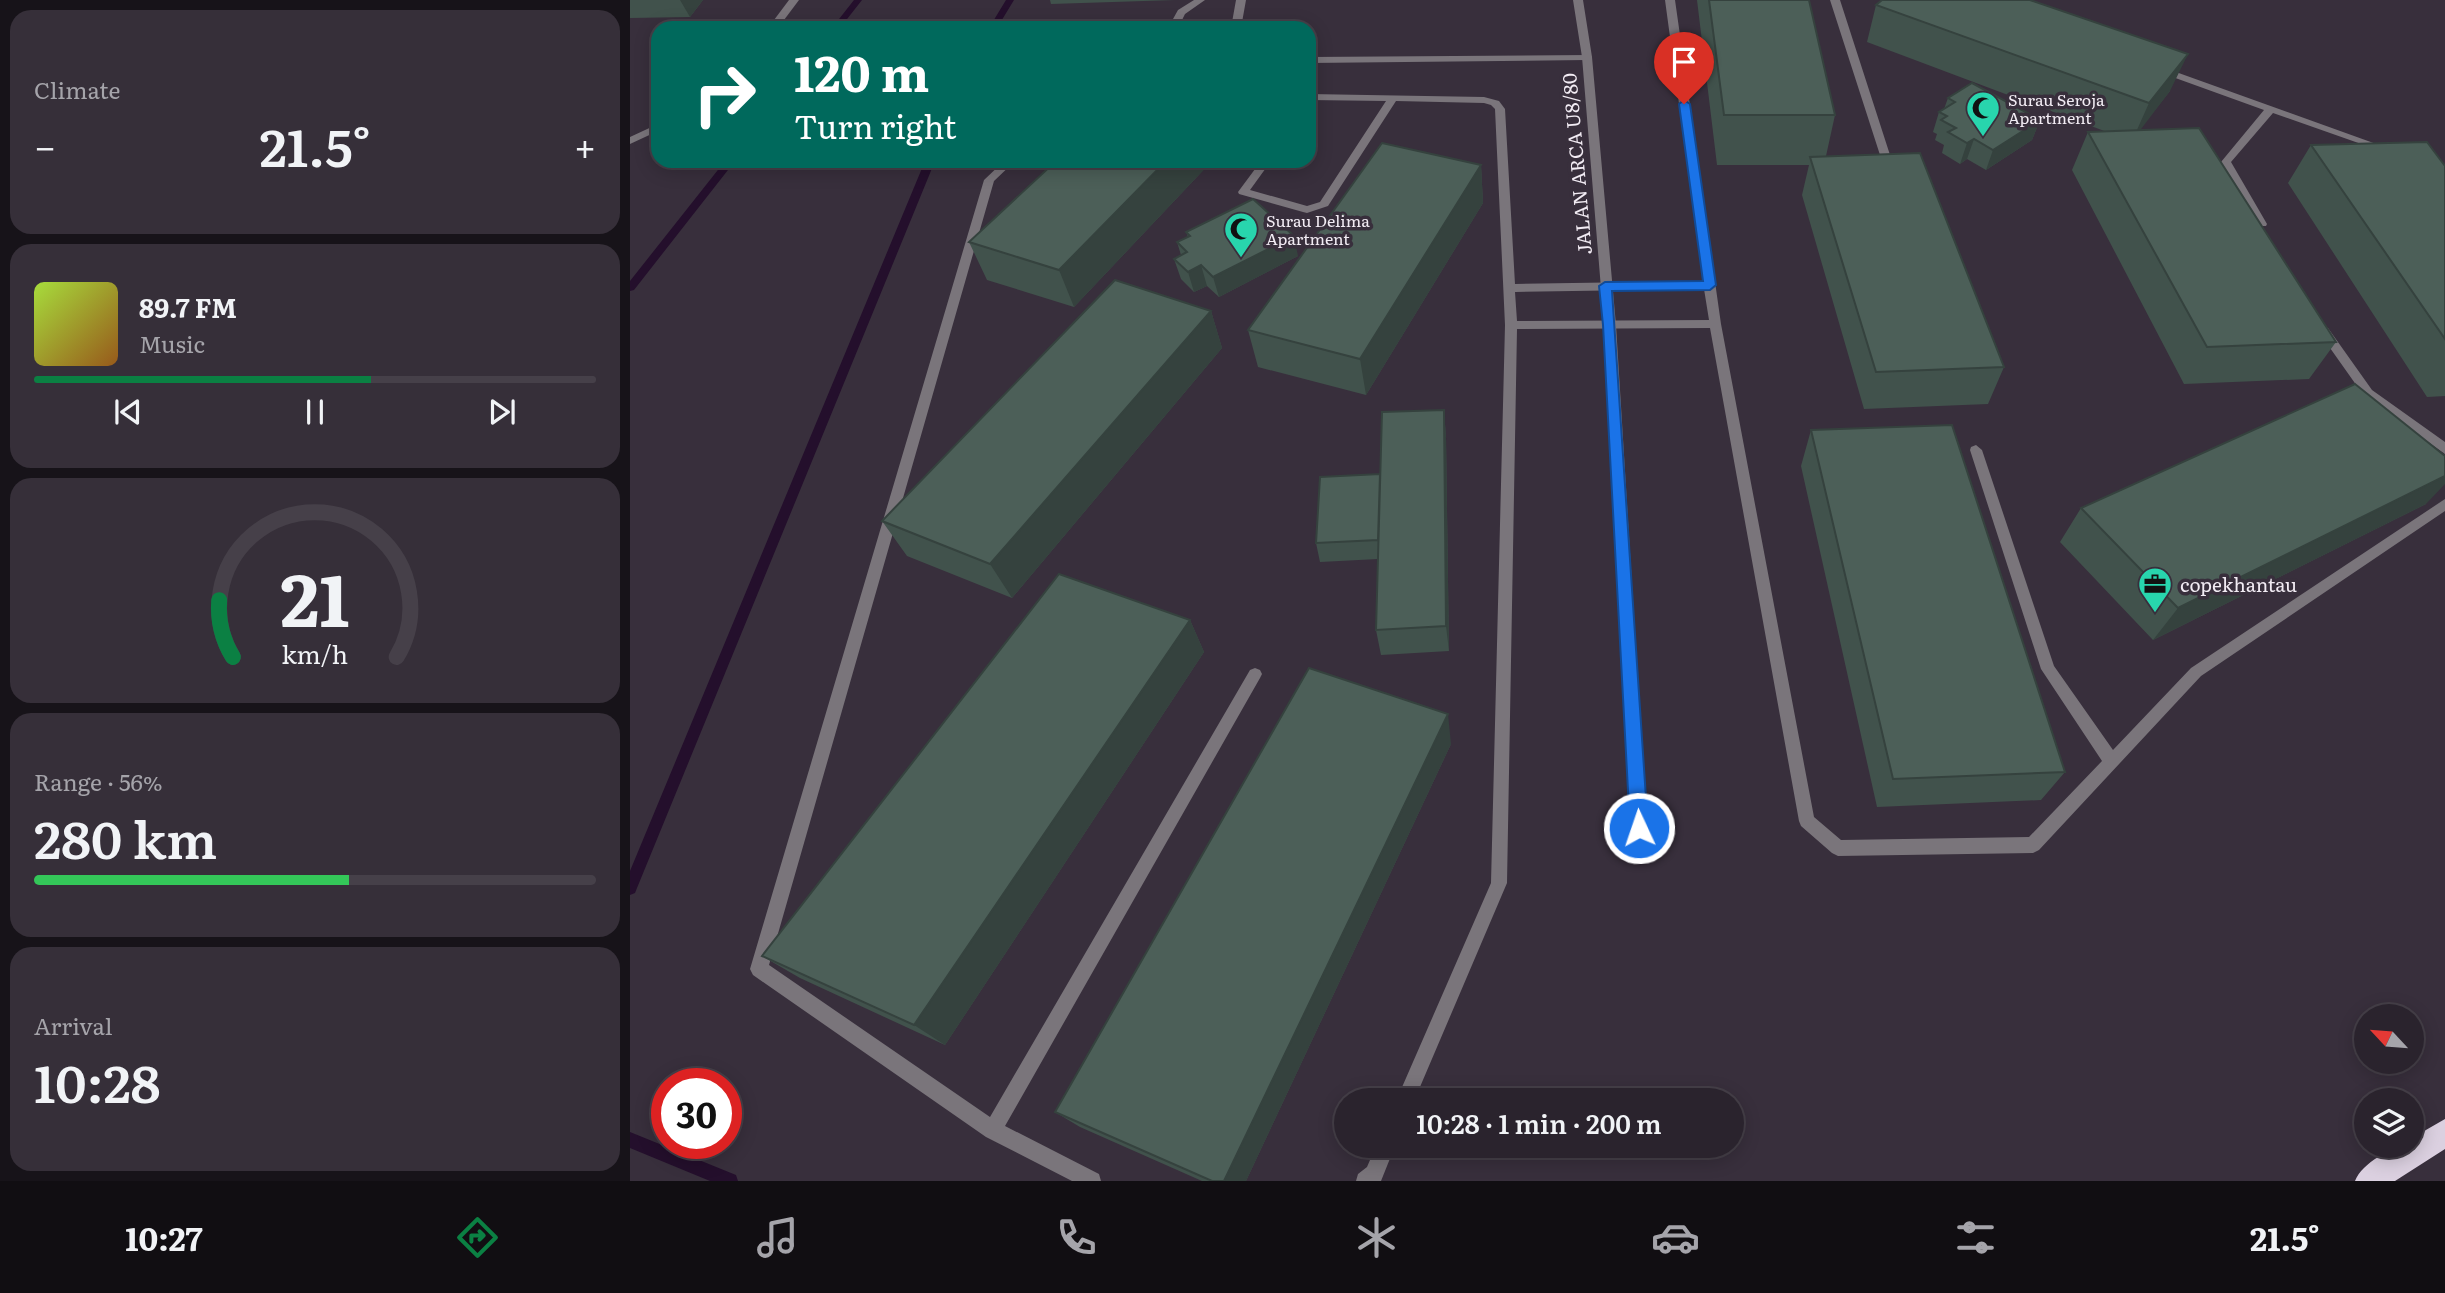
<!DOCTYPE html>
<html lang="en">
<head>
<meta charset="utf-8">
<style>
  :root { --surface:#2a232d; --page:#362f39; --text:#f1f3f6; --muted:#a5a4aa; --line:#464049; --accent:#0b8043 }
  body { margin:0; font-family:Literata,serif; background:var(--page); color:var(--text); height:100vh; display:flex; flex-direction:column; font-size:26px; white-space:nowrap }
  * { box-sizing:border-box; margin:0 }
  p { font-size:23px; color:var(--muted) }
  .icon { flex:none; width:38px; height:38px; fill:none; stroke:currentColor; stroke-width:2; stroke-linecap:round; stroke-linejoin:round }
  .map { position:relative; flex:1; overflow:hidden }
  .panel { display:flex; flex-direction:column; gap:10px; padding:10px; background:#171319; width:630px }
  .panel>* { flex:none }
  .banner { position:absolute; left:21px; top:21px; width:665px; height:147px; border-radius:21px; box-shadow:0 4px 18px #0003,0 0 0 2px var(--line); background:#00695c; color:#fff; overflow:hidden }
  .needle { width:46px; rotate:296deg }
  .controls { position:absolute; left:1724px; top:1004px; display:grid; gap:14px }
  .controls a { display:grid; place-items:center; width:70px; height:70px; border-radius:50%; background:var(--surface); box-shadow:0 4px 18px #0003,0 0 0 2px var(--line); font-size:35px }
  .speed { position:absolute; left:21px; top:1068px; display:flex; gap:14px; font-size:35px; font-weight:700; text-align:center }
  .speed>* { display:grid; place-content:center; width:91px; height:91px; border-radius:50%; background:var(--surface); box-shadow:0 4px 18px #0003,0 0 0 2px var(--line); line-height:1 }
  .speed .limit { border:10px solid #d22; background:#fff; color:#111 }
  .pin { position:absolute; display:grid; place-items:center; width:60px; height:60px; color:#fff; margin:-72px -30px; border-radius:50% 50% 50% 0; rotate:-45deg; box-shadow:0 0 7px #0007 }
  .pin .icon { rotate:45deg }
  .me { position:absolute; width:77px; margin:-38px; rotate:357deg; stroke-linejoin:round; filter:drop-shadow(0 0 5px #0008) }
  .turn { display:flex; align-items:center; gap:24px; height:147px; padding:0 28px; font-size:32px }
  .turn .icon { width:91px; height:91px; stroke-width:2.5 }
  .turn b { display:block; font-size:49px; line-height:60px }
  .big { font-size:52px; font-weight:600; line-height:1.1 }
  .panel .widget { flex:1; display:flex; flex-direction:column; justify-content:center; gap:10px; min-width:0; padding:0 24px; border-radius:21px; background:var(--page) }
  .panel .dial { align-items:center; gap:0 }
  .dial svg { height:182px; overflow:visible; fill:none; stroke:var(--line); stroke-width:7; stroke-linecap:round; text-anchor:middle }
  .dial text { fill:var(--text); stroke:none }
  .song { display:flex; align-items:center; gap:21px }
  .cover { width:84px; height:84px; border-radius:10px; background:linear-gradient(135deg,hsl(80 70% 55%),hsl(30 70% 35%)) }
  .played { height:7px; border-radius:4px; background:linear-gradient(90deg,var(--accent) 60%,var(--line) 60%) }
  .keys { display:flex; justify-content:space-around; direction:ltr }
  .heat { display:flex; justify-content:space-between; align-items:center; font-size:38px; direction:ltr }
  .charge { height:10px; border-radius:5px; background:linear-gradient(90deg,#34c759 56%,var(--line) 0) }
  .trip { position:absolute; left:704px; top:1088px; width:410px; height:70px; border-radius:35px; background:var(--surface); box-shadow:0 4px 18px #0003,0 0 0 2px var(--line); font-weight:600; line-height:70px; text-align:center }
  .tabs { display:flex; height:112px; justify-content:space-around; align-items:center; background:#110e12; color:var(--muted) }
  .tabs .icon { width:49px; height:49px }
  .tabs .on { color:var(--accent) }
  .tabs b { font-size:32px; color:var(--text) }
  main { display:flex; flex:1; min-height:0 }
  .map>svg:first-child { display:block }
</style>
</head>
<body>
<main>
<section class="panel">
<div class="widget"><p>Climate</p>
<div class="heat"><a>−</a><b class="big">21.5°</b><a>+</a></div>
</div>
<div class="widget">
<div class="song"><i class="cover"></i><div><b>89.7 FM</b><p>Music</p></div></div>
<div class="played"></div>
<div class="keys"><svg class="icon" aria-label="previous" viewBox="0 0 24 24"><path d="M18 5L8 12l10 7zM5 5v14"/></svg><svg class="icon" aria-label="pause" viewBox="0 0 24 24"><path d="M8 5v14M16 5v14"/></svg><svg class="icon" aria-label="next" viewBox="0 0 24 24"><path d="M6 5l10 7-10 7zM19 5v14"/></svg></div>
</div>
<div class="widget dial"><svg viewBox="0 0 100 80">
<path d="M14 69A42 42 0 1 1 86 69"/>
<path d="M14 69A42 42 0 0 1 8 44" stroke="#0b8043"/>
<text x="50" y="56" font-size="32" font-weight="700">21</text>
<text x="50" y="72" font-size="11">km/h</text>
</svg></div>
<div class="widget"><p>Range · 56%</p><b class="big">280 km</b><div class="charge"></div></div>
<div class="widget"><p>Arrival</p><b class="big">10:28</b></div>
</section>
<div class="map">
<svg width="1815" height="1181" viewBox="0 0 1815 1181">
  <rect width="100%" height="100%" fill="#382f3c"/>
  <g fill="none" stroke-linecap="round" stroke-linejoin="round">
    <path fill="#240f2c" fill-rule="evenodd" d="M224 0H232L210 28H202Z
      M376 0H384L367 28H359Z
      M95 161H105L4 290 0 291V281Z
      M295 161H305L7 888 5 893 0 895V871Z
      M0 1132 106 1175 108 1181H80L0 1148Z"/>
    <path fill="#7a757b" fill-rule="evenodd" d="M159 0H169L148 28H138Z
      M564 0H575L555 14 548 28H538L548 10Z
      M606 0H616L611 28H601Z
      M1035 0H1045L1091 324 1184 817 1211 840 1399 837 1472 761 1411 669 1340 450 1341 447 1346 445 1352 450 1424 666 1483 750 1561 668 1815 499V511L1571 676 1409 850 1403 853 1208 856 1202 853 1171 826 1169 821 1080 328 887 329 877 883 784 1101H766L861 883 875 325 865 109 861 105 854 103 766 101 698 206 677 213 673 212 609 194 608 192 631 161H641L620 190 677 206 690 202 756 101 679 100V94L854 97 869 101 875 109 885 284 1073 281ZM1074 289 1079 320 887 321 885 292Z
      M1200 0H1210L1260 155 1259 157H1251L1250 155Z
      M960 55 962 57 957 60 679 63V57Z
      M1526 67H1532L1763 150 1758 153 1754 152 1643 113 1601 162 1637 224 1636 226H1628L1591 162 1634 110 1526 71Z
      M28 124V131L0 144V137Z
      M374 161H385L364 181 139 965 360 1117 620 670 625 668 630 670 632 674 630 678 375 1126 469 1174 471 1181H442L356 1137 123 975 120 969 354 180Z
      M1694 327 1698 328 1742 390 1815 442V454L1734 396 1688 331Z
      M746 1146H765L751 1181H726L728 1174 737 1167Z"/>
    <path fill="#7a757b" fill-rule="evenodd" d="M943 0H953L962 57 986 325 1017 828 1015 833 1009 835 1003 833 1001 828 974 325 952 57Z"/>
    <path fill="#dbd0e0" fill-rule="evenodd" d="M1815 1119V1149L1765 1181H1725C1732 1163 1762 1146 1782 1146V1138Z"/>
  </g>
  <path fill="#41524c" d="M0 0H73L60 17 0 18Z
    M420 0H545L421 4Z
    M1067 0H1179L1205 115 1196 156 1374 367 1358 404 1234 409 1172 195 1179 165H1087Z
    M1246 5 1540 91 1509 130 1706 342 1679 379 1554 384 1442 170 1458 132H1477L1237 42Z
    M1318 98 1410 120 1402 140 1356 170 1337 159 1330 164 1312 153 1314 145 1305 140 1307 134 1303 132 1309 112 1314 109Z
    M1681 145 1815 166V396L1797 397 1658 183Z
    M426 161H582L444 307 357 280 339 242Z
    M851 165 853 203 736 395 628 367 618 330Z
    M556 232 668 256 589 297 577 286 564 292 551 279 544 259 551 255 547 242 558 237Z
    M581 311 592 348 382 598 277 556 252 521Z
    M814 410 816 438 819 651 751 655 746 630 748 559 690 562 686 543 750 474Z
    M1181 430 1435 772 1411 800 1247 807 1171 466Z
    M1796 504 1523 640 1430 542 1451 508Z
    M560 620 574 652 315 1045 170 978 132 956Z
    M821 744 616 1181H572L450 1127 425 1112Z"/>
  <path fill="#35423e" d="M50 0H73L60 17Z
    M1558 54 1540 91 1502 141 1519 103Z
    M1410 120 1402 140 1356 170 1363 150Z
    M1344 139 1337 159 1330 164 1337 143Z
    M536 161H582L444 307 429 270Z
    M851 165 853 203 736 395 730 359Z
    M664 236 668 256 589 297 583 277Z
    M571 265 577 286 564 292 558 272Z
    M581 311 592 348 382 598 360 564Z
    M814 410 816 438 819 651 816 626Z
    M1815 476V484L1796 504 1523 640 1548 608Z
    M560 620 574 652 315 1045 284 1025Z
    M818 714 821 744 616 1181H594Z"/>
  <path fill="#4c5f58" stroke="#35423e" stroke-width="2" d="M1079 0H1179L1205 115H1094Z
    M1252 0H1400L1558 54 1519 103 1246 5Z
    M1342 83 1410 120 1363 150 1344 139 1337 143 1318 132 1326 128 1311 120 1317 116 1309 112 1325 102 1318 98Z
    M1569 128 1706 342 1577 347 1458 132Z
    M1797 142 1815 166V339L1681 145Z
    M752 143 851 165 730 359 618 330Z
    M1290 153 1374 367 1246 372 1180 157Z
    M426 161H536L429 270 339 242Z
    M623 199 664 236 583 277 571 265 558 272 544 259 557 252 547 242 560 236 556 232Z
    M485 280 581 311 360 564 252 521Z
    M1725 384 1815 456V476L1548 608 1451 508Z
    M814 410 816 626 746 630 752 412Z
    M1322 425 1435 772 1263 779 1181 430Z
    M750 474 748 540 686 543 690 477Z
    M429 574 560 620 284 1025 132 956Z
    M679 668 818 714 594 1181H582L425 1112Z"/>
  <path fill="#1a73e8" stroke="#114b97" stroke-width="2" d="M1054 100 1060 104 1086 285 1080 290 982 291 1018 828 1015 834 1009 836 1002 834 1000 828 973 325 969 286 975 282 1073 281 1049 104Z"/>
  <defs>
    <g id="mosque-pin" transform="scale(1.75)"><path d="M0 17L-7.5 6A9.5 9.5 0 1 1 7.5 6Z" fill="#28d5ad" stroke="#382f3c"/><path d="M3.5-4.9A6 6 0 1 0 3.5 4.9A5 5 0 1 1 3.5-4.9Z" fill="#111"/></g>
    <g id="office-pin" transform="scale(1.75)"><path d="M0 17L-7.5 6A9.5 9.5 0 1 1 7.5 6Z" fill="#28d5ad" stroke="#382f3c"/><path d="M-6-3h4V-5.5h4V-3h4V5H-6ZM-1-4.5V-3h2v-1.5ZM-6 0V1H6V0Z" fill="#111"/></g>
  </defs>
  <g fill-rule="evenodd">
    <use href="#mosque-pin" x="1353" y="108"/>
    <use href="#mosque-pin" x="611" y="229"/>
    <use href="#office-pin" x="1525" y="584"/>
  </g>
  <g text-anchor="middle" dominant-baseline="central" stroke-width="7" stroke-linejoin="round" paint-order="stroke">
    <g font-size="16" fill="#f2ecf4" stroke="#382f3c" text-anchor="start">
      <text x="1378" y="99">Surau Seroja<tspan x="1378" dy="18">Apartment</tspan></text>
      <text x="636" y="220">Surau Delima<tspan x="636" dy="18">Apartment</tspan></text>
    </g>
    <g font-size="19" fill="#f2ecf4" stroke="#382f3c">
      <text transform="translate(946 164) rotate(-95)">JALAN ARCA U8/80</text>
    </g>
    <g font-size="19" fill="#f2ecf4" stroke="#382f3c" text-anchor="start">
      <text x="1550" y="584">copekhantau</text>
    </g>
  </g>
</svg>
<div class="controls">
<a><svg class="needle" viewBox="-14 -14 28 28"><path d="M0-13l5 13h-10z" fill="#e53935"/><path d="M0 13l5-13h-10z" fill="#a5a4aa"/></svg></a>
<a><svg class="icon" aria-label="layers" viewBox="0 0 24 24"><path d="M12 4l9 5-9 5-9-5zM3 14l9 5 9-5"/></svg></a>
</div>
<div class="speed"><div class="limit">30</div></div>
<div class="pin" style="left:1054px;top:104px;background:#d93025"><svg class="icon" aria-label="arrive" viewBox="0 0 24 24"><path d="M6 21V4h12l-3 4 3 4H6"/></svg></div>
<svg class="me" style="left:1009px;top:828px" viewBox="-20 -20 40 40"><circle r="17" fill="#1a73e8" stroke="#fff" stroke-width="3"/><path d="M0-11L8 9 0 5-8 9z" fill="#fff"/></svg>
<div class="trip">10:28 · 1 min · 200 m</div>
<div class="banner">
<div class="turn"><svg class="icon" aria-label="right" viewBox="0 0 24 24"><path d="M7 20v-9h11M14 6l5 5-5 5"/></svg><div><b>120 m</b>Turn right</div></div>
</div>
</div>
</main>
<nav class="tabs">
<b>10:27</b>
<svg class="icon on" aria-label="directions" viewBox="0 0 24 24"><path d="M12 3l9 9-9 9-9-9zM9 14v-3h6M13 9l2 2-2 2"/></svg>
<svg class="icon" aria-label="music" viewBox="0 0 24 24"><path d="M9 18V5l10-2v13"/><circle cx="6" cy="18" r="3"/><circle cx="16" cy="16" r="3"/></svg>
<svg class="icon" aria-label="phone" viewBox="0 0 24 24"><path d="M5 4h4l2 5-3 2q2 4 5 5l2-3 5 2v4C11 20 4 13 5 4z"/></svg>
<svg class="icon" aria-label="climate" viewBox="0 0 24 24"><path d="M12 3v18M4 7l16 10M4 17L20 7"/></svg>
<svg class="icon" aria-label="car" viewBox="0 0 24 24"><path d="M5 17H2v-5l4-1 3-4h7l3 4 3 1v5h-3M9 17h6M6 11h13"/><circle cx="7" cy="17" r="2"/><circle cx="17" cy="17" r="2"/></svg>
<svg class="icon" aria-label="filters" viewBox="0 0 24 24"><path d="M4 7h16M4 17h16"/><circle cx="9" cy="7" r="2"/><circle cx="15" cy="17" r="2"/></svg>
<b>21.5°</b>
</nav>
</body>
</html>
